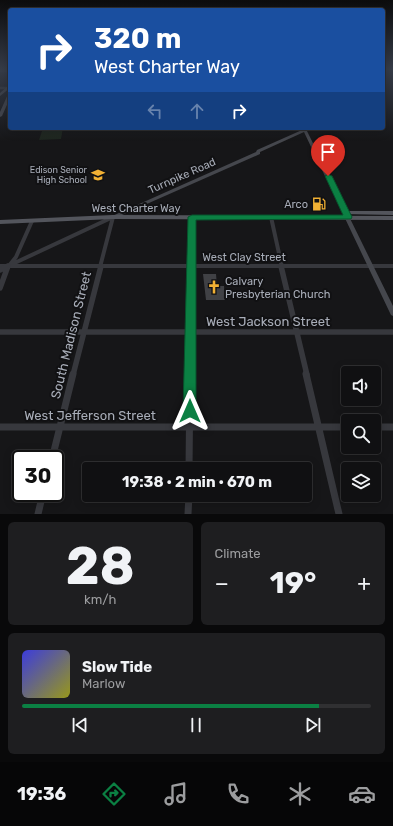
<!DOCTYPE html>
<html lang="en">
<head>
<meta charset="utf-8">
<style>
  :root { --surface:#101012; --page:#1e1e20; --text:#f1f3f6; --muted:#9c9d9f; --line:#303032; --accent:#0b8043 }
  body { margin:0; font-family:Rubik,sans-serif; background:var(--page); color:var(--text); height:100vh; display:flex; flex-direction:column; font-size:15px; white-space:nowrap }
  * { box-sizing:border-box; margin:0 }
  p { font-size:13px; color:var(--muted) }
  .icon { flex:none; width:22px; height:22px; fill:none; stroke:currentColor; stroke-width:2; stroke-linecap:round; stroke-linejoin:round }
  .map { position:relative; height:514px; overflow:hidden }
  .drawer { display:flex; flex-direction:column; gap:8px; padding:8px; background:#09090a; flex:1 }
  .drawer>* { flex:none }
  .hud { position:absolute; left:8px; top:8px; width:377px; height:122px; border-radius:4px; box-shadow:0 2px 10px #0003,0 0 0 1px var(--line); background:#1a4fa0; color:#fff; overflow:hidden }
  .buttons { position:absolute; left:341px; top:366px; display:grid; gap:8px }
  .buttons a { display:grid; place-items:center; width:40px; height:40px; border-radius:4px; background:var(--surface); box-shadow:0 2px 10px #0003,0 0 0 1px var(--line); font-size:20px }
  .speed { position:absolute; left:12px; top:450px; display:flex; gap:8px; font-size:20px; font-weight:700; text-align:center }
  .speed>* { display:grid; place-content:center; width:52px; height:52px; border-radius:50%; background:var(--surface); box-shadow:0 2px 10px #0003,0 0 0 1px var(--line); line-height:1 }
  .speed .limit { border:2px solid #111; border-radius:6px; background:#fff; color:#111 }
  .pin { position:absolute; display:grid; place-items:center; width:34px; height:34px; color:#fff; margin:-41px -17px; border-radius:50% 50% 50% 0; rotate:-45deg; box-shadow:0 0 4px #0007 }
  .pin .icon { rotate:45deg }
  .me { position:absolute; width:44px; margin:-22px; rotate:0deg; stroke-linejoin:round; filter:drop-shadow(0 0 3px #0008) }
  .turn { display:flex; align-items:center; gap:14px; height:84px; padding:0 20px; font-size:18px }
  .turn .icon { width:52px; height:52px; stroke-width:2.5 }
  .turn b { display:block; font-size:28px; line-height:34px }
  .lanes { display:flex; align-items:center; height:38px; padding:0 20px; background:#0003; justify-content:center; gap:20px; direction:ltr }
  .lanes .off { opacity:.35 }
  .big { font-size:30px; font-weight:700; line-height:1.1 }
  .drawer .card { flex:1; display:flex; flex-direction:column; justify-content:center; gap:6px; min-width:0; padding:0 14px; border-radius:6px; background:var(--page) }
  .drawer .dial { align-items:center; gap:0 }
  .dial b { font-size:52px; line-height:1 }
  .song { display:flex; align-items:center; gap:12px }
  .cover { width:48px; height:48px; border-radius:6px; background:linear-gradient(135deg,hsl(240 70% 55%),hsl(60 70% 35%)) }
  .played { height:4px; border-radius:2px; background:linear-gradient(90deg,var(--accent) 85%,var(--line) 85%) }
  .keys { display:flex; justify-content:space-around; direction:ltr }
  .heat { display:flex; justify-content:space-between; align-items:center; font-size:22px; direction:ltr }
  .drawer .tiles { flex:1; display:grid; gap:8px; grid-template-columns:1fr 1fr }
  .card:last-child { grid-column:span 2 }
  .trip { position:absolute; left:82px; top:462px; width:230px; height:40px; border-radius:4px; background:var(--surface); box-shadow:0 2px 10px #0003,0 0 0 1px var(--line); font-weight:700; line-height:40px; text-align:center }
  .tab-bar { display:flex; height:64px; justify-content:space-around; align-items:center; background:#060607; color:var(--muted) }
  .tab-bar .icon { width:28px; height:28px }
  .tab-bar .selected { color:var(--accent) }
  .tab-bar b { font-size:18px; color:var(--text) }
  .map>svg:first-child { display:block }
</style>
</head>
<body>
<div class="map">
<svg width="393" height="514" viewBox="0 0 393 514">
  <rect width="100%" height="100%" fill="#161618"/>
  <path fill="#1e261f" d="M43 128H63L61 139 39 140Z"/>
  <path fill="#404145" d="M203 274H216L217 286H224L225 300H206Z"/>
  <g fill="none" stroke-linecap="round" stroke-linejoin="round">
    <path stroke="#37383d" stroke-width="2.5" d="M0 71H10
      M0 88H10"/>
    <path stroke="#37383d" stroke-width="4" d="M271 217 282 267
      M0 266H393
      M6 267 113 217
      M8 267 16 257 32 221
      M100 267 113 217
      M191 267 192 217"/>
    <path stroke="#37383d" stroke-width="5.5" d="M281 266 307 375
      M0 270 8 266
      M0 288 8 266
      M0 332H393
      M73 375 101 266
      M190 375 191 266"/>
    <path stroke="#37383d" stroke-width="7" d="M306 374 339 514
      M0 427H348
      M374 427H393
      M52 459 73 374
      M189 469 190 374
      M38 514 43 493
      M188 514 189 495"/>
    <path fill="#45474d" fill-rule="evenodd" d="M9 85H10V88L0 96V93Z
      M10 93V98L2 116 0 117V112L8 94Z
      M303 128 306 129 314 128 307 131 393 306V316L391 315 390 313 304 132 260 152V154L115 218H111L110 217 256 152 257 150 302 130V129Z"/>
    <path fill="#53555c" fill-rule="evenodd" d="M346 211H393V215L344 214 343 213 344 212Z
      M113 215 393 216V220L113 219 0 224V220Z"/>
  </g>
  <linearGradient id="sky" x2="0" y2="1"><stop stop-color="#0c0c0d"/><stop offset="0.49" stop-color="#363c48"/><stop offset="1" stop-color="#363c48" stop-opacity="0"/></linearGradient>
  <rect width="393" height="141" fill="url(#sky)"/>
  <path fill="#0b8043" stroke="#07532c" d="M328 174 332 176 352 217 351 219 196 220V411L194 415 190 417 185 415 183 411 188 217 192 215H343L325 176Z"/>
  <defs>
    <g id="school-bare" transform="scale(1.08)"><path d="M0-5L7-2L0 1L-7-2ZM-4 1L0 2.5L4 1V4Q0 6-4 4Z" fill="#f2b134" stroke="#111113" stroke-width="2.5" paint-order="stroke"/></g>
    <g id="fuel-bare" transform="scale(1.08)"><path d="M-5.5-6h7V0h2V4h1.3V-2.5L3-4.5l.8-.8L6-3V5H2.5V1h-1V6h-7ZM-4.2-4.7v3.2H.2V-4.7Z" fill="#f2b134" stroke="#111113" stroke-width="2.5" paint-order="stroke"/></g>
    <g id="church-bare" transform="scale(1.08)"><path d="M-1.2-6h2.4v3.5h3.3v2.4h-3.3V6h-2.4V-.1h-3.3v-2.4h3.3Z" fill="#f2b134" stroke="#111113" stroke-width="2.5" paint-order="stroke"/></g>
  </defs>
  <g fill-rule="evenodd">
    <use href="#school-bare" x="98" y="175"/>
    <use href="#fuel-bare" x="319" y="204"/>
    <use href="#church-bare" x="214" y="287"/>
  </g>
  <g text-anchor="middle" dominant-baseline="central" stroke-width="4" stroke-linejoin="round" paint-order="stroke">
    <g font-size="9" fill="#a8adb8" stroke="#111113" text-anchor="end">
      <text x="87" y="170">Edison Senior<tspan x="87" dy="10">High School</tspan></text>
    </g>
    <g font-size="11" fill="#a8adb8" stroke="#111113">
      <text transform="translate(182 176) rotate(-24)">Turnpike Road</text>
      <text x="136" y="208">West Charter Way</text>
      <text x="244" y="257">West Clay Street</text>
    </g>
    <g font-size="11" fill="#a8adb8" stroke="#111113" text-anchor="end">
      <text x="308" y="204">Arco</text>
      <text x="225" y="281" text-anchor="start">Calvary<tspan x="225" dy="13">Presbyterian Church</tspan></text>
    </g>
    <g font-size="13" fill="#a8adb8" stroke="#111113">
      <text x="268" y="321">West Jackson Street</text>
      <text transform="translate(71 335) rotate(-76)">South Madison Street</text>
      <text x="90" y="415">West Jefferson Street</text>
    </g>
  </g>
</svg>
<div class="buttons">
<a><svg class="icon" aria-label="sound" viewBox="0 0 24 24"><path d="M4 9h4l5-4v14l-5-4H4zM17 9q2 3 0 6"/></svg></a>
<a><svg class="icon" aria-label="search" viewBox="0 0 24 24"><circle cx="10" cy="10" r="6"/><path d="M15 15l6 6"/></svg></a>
<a><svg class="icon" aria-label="layers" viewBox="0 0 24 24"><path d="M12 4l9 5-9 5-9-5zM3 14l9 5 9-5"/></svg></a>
</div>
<div class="speed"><div class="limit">30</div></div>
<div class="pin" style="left:328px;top:176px;background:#d93025"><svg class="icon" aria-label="arrive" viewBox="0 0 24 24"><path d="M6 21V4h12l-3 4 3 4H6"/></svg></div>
<svg class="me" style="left:190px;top:411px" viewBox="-20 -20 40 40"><path d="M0-17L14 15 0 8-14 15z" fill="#0b8043" stroke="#fff" stroke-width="4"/></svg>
<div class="trip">19:38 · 2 min · 670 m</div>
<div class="hud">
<div class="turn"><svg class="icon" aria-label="right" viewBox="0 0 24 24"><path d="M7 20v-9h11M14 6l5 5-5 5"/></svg><div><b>320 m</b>West Charter Way</div></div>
<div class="lanes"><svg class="icon off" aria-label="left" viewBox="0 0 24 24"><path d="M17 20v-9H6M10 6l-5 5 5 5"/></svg><svg class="icon off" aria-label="ahead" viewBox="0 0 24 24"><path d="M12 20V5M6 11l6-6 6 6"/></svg><svg class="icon" aria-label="right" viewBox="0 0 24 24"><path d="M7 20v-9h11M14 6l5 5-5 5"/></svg></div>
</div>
</div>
<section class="drawer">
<div class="tiles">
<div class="card dial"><b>28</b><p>km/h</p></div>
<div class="card"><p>Climate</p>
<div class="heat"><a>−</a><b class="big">19°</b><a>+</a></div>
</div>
<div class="card">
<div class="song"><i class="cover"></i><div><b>Slow Tide</b><p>Marlow</p></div></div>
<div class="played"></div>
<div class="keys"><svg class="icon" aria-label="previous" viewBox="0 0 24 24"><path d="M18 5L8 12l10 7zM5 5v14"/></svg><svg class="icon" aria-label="pause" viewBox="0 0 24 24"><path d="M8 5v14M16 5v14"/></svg><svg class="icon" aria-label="next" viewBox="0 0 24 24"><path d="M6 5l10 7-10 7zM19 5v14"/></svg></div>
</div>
</div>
</section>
<nav class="tab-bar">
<b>19:36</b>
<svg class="icon selected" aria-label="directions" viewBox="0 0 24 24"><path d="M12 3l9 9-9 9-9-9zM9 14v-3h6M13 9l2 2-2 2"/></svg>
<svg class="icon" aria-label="music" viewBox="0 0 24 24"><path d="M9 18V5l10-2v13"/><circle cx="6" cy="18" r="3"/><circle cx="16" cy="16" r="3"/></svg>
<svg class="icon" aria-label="phone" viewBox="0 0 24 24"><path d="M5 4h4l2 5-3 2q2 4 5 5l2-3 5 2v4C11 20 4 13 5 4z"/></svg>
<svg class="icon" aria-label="climate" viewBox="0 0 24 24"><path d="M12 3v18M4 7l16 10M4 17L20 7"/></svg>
<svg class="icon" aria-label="car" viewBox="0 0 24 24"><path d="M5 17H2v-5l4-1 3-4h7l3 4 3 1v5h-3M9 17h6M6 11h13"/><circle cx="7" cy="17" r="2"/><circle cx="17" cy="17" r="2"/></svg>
</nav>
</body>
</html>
